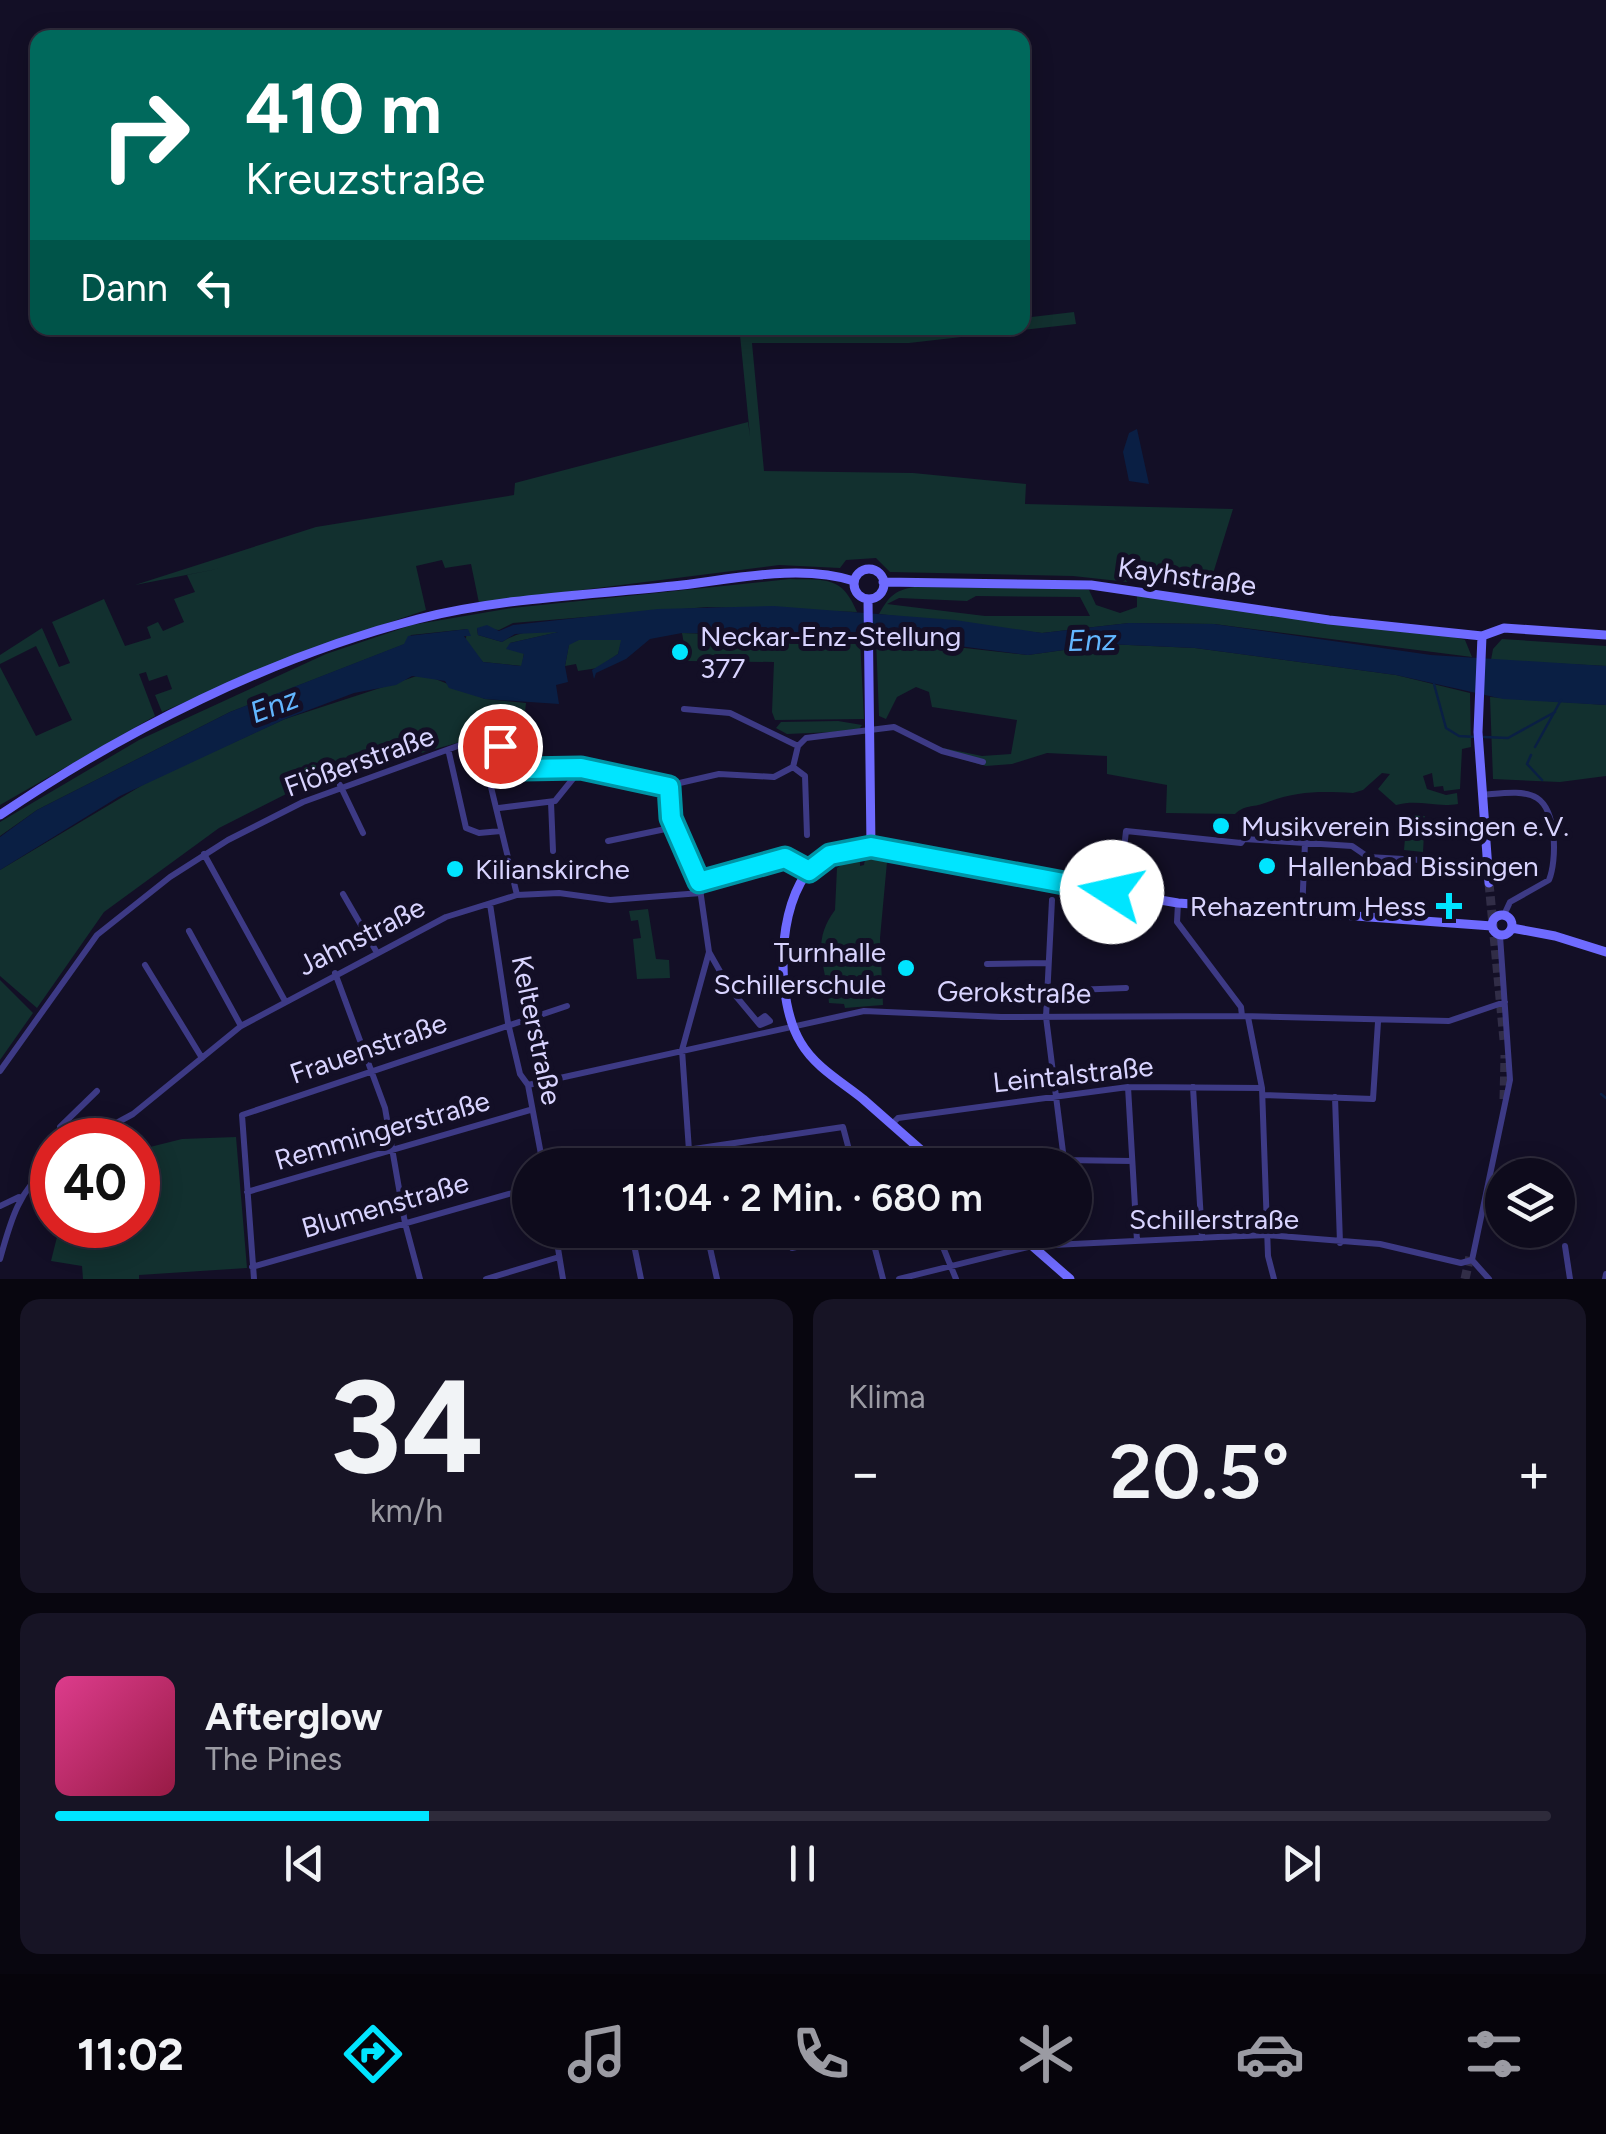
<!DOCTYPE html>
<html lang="de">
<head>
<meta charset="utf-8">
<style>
  :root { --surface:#0e0b1c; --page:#171425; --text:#f1f3f6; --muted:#9b9ba3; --line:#2e2b3b; --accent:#00e5ff }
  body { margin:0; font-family:Figtree,sans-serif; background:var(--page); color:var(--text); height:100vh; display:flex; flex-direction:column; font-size:38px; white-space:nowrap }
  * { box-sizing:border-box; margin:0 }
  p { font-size:32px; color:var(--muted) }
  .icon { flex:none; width:55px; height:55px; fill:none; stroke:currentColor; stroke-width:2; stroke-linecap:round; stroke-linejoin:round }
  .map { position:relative; height:1279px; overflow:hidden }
  .drawer { display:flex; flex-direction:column; gap:20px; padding:20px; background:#08060f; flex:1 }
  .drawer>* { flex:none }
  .guide { position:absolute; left:30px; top:30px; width:1000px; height:305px; border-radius:20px; box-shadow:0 5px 25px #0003,0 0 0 2px var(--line); background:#00695c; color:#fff; overflow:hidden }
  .tools { position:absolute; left:1485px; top:1158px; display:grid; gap:20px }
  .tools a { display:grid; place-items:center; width:90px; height:90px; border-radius:50%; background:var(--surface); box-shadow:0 5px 25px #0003,0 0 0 2px var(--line); font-size:50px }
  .speed { position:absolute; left:30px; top:1118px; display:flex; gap:20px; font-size:50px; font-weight:700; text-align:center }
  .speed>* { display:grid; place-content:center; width:130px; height:130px; border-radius:50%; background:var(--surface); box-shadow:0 5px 25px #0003,0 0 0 2px var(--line); line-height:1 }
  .speed .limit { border:15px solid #d22; background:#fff; color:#111 }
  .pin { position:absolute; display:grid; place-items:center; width:85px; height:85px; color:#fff; margin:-42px; border:5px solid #fff; border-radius:50%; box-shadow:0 2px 10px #0007 }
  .me { position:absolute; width:110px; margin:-55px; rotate:280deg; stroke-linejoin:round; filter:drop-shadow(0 0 8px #0008) }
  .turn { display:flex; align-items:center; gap:35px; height:210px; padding:0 50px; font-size:45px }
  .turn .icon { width:130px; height:130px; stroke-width:2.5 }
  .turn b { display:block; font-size:70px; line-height:85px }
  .then { display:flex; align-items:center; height:95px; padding:0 50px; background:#0003; gap:20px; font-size:38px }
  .big { font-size:75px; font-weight:600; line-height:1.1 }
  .drawer .tile { flex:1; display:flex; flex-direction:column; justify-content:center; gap:15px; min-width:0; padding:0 35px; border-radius:20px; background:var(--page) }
  .drawer .dial { align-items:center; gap:0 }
  .dial b { font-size:130px; line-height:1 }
  .song { display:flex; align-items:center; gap:30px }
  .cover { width:120px; height:120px; border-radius:15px; background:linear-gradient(135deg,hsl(330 70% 55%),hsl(340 70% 35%)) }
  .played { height:10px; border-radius:5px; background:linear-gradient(90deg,var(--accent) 25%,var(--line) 25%) }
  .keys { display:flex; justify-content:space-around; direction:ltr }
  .heat { display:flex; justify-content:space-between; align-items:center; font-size:55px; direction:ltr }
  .drawer .tiles { flex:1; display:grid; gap:20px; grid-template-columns:1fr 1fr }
  .tile:last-child { grid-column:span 2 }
  .trip { position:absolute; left:512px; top:1148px; width:580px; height:100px; border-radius:50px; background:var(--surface); box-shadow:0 5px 25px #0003,0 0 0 2px var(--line); font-weight:600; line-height:100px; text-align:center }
  .menu { display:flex; height:160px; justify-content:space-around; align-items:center; background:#06040b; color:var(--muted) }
  .menu .icon { width:70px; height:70px }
  .menu .current { color:var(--accent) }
  .menu b { font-size:45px; color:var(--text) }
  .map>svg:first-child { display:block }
</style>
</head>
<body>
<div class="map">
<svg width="1606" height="1279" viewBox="0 0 1606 1279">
  <rect width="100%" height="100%" fill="#130f26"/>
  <path fill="#12302f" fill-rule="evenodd" d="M1074 312 1076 324 909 343H752L764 471 913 473 1026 484 1025 504 1233 509 1211 580 1201 590 1073 576 890 572 876 558 846 560 840 568 779 565 479 603 471 564 445 568 442 560 416 566 426 610 308 650 162 712 155 695 172 689 167 675 149 681 146 672 139 674 155 716 0 805V667L36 736 72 720 36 646 0 664V655L42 628 59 667 70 663 52 622 104 599 125 646 151 638 147 627 158 622 163 631 184 622 174 599 195 592 187 575 222 568 135 585 316 527 514 495 515 483 748 422 750 436 740 335 746 330 1022 328 1023 318Z
    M790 579C827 580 842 576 857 612L707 607 513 623 499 630 477 628 478 635 502 642C519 631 539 629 559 632L510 643 524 653 522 666 483 662 465 642 468 629 411 635 405 644 230 712 37 810 0 836V822L139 740 326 654 412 625 512 608Z
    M914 587 1079 589 1089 590 1096 605 1120 613 1137 607V596L1446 635 1465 640 1472 657 1214 624 1129 623 1042 633 879 614C889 597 893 591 914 587ZM976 596 1080 597 1090 616H985L887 604 899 598 967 601Z
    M682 633 860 639 864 719 775 720 772 712 774 662 687 661Z
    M876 638 1028 655 1107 644 1195 648 1396 675 1470 693 1471 747 1462 749 1460 789 1444 791 1443 786 1434 787 1432 773 1423 776 1427 789 1446 795 1457 793 1458 804C1435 808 1420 799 1396 805L1378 789 1390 774 1382 773 1363 790 1353 793C1319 791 1296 791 1265 803 1252 808 1246 804 1235 814L1166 813 1167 785 1107 774V756L1047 753 1012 764 986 766 937 752 938 747 982 756 1011 754 1017 720 932 707 929 692 916 687 897 697 886 719 879 716Z
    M1502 639 1606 646V666L1491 660 1493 649Z
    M578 640H622L618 654 598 668 578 671 576 664 565 666 569 644Z
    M423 674 485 699 526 703 520 757 508 759 492 733 393 761 389 754 301 792 298 788 219 828 104 912 37 1008 0 976V870L151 780 285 719Z
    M1490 697 1606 705V776L1560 782 1493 779Z
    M838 721 862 725 858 731 787 734 776 728 781 722Z
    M1407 815 1425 816 1423 852 1404 850Z
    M852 857 860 858V866L864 865 865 858 887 862 880 938 883 1005 845 1008 844 1004 829 1003C826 964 810 944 835 910L837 868Z
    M648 909 656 959 669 960 670 978 637 979 633 939 641 938 638 920 631 921 629 911Z
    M0 980 33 1013 0 1060Z
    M236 1137 247 1268 139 1275V1279H83L82 1266 51 1261 60 1225H138V1150L182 1139Z"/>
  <path fill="#0a1f44" d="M1137 429 1149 484 1129 481 1123 452 1129 433Z
    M774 606 955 620 1042 633 1129 623 1214 624 1431 655 1606 666V705L1503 699 1396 675 1195 648 1107 644 1028 655 890 637 838 640 790 634 682 633 650 639 626 659 596 673 594 679 592 670 618 654 621 640H579L569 645 565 666 568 682 556 685 559 704 485 699 449 688 445 681 412 676 396 685 354 693 285 719 120 796 0 870V837L37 810 230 712 404 644 408 636 468 629 471 636H464L483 662 521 666 524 654 506 649 510 643 558 632 515 634 502 642 478 635 477 628 487 625 499 631 513 625 658 609Z"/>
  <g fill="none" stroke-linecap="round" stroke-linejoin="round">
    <path stroke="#0a1f44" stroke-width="2.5" d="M1434 684 1446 728 1459 736 1476 737
      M1484 737 1508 738 1555 712
      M1535 747 1561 700
      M1531 755 1527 764 1542 780
      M1601 1094 1606 1098"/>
    <path stroke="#312d47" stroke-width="9" stroke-dasharray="9 4.5" stroke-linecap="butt" d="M1489 883 1504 1040
      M1504 1099 1505 1055
      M1465 1279 1470 1256"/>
    <path stroke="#3d3a85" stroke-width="6" d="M684 709 730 713 798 746
      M449 753 466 828 479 833 501 831
      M484 758 517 895
      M793 767 805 776 807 835
      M340 785 363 833
      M669 787 671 818 699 882 709 952 730 989 760 1025 770 1021 765 1016 758 1021
      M1482 795C1498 794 1523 789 1537 798 1557 811 1557 860 1549 880L1510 902 1504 915
      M551 802 553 851
      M499 808 555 801 580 770
      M608 841 675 827
      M204 854 285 1001
      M1122 866 1126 831 1241 843 1244 839 1352 846 1368 857 1473 863
      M699 882 785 858 809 871
      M343 894 376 951
      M1052 900 1046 1017 1064 1160
      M1178 903 1177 922 1241 1007 1242 1016
      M490 904 508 1023 520 1074 528 1085 543 1165
      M1302 912 1305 843
      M189 931 241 1026
      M987 964 1048 963
      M145 965 202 1058
      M335 973 385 1108 405 1223 420 1279
      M1047 991 1126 988
      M1248 1017 1262 1088 1268 1256 1274 1279
      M0 1071 97 935 170 877 228 840 303 802 477 739H495L505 757 523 769H581L662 787 719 774 774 777 793 767 798 746 806 738 894 727 942 751 983 762
      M528 1085 864 1011 1001 1017 1242 1016 1449 1021 1505 1002
      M1128 1087 1137 1241
      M1193 1087 1202 1238
      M1263 1095 1373 1099 1378 1022
      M1335 1097 1340 1243
      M892 1124 898 1118 1128 1087 1262 1088
      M69 1140 60 1127 97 1091
      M85 1140 133 1114 241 1026 446 917 517 895 559 893 610 900 701 893
      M626 1165 687 1150 843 1127 853 1165
      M690 1165 682 1050 709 952
      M912 1165 918 1148
      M1032 1165 1064 1160 1132 1161
      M247 1192 530 1110
      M0 1206 19 1197
      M555 1230 563 1279
      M631 1230 641 1279
      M706 1230 717 1279
      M870 1230 883 1279
      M936 1230 956 1279
      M1565 1246 1570 1279
      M792 1248 868 1230
      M0 1259C11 1219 19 1190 52 1163
      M1472 1260 1510 1080 1500 936
      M1472 1260 1489 1279
      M252 1267 530 1188
      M254 1279 242 1115 567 1006
      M486 1279 559 1257
      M899 1279 1032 1246 1218 1237 1268 1235 1380 1244 1461 1263 1472 1260
      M1605 1279 1606 1274"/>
    <path stroke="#6f6bff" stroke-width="9" d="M854 584a15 15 0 1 1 30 0a15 15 0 1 1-30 0Z
      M883 582 1091 585 1329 620 1482 636
      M868 599 871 847
      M0 815C125 730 271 657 418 619 500 598 589 595 673 586 730 580 799 563 854 581
      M1489 883 1478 732 1482 636 1504 628 1606 635
      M1492 925a10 10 0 1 1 20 0a10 10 0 1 1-20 0Z
      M1512 928 1555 936 1606 952
      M938 1165C913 1143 888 1121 863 1099 842 1082 815 1067 801 1043 775 1001 776 904 812 867 835 844 871 847 899 856L1178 903 1492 926
      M1014 1230 1070 1279"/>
  </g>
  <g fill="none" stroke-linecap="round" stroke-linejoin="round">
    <g stroke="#0095a6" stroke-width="25">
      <path id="route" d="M500 746 504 758 523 769 581 768 669 787 671 818 699 882 785 858 809 871 830 855 871 847 1112 892"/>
    </g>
    <use href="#route" stroke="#00e5ff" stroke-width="18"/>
  </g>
  <g fill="#00e5ff" stroke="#130f26" stroke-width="4">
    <circle cx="680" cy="652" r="10"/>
    <circle cx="1221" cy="826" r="10"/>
    <circle cx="1267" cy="866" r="10"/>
    <circle cx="455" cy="869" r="10"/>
    <path d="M1444 891h10v10h10v10h-10v10h-10v-10h-10v-10h10z"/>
    <circle cx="906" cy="968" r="10"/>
  </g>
  <g text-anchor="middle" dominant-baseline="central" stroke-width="10" stroke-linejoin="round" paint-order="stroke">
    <g font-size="28" fill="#d9d4ff" stroke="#130f26">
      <text transform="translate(1187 576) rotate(8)">Kayhstraße</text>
      <text transform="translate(359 761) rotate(-20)">Flößerstraße</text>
      <text transform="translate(361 936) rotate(-27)">Jahnstraße</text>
      <text transform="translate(1014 992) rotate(1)">Gerokstraße</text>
      <text transform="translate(537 1030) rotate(78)">Kelterstraße</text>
      <text transform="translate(368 1048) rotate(-19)">Frauenstraße</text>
      <text transform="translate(1073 1074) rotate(-6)">Leintalstraße</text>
      <text transform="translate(382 1130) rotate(-16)">Remmingerstraße</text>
      <text transform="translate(385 1205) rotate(-16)">Blumenstraße</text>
      <text x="1214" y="1219">Schillerstraße</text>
    </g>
    <g font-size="28" fill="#d9d4ff" stroke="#130f26" text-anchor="start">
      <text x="700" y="636">Neckar-Enz-Stellung<tspan x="700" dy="32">377</tspan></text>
      <text x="1241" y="826">Musikverein Bissingen e.V.</text>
      <text x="1287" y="866">Hallenbad Bissingen</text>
      <text x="475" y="869">Kilianskirche</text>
      <text x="1426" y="906" text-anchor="end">Rehazentrum Hess</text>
      <text x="886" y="952" text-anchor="end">Turnhalle<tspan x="886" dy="32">Schillerschule</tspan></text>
    </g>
    <g font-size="30" font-style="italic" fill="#62b6ff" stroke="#130f26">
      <text transform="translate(1092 640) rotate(-1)">Enz</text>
      <text transform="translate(274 705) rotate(-21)">Enz</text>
    </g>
  </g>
</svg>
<div class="tools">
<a><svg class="icon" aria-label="layers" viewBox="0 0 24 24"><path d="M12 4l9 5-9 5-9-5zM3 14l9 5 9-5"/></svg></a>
</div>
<div class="speed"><div class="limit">40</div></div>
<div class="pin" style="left:500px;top:746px;background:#d93025"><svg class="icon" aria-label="arrive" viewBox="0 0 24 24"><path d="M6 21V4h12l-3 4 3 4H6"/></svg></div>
<svg class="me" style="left:1112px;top:892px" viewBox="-20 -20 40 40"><circle r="19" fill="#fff"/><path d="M0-13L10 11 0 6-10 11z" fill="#00e5ff"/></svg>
<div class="trip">11:04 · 2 Min. · 680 m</div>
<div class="guide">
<div class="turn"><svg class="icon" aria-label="right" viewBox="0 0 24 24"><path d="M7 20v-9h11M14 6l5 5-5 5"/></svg><div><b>410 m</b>Kreuzstraße</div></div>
<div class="then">Dann<svg class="icon" aria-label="left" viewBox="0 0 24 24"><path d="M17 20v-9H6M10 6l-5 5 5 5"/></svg></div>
</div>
</div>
<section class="drawer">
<div class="tiles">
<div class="tile dial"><b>34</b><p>km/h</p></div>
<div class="tile"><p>Klima</p>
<div class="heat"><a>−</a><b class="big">20.5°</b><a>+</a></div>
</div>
<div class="tile">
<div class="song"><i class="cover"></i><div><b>Afterglow</b><p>The Pines</p></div></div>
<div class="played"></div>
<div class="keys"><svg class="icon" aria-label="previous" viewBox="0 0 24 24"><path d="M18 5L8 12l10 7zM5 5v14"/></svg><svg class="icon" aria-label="pause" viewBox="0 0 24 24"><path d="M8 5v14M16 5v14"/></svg><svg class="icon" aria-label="next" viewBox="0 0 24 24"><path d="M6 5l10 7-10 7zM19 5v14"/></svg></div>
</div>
</div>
</section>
<nav class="menu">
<b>11:02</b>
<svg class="icon current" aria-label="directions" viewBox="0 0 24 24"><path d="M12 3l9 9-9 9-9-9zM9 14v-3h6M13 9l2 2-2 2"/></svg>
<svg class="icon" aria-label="music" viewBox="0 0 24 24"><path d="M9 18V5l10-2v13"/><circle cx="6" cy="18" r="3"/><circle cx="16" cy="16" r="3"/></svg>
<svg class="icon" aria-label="phone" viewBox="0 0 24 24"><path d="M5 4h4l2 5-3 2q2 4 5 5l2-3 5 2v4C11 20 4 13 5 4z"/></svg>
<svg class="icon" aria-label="climate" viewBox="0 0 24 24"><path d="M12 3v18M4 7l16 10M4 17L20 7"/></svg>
<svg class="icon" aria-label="car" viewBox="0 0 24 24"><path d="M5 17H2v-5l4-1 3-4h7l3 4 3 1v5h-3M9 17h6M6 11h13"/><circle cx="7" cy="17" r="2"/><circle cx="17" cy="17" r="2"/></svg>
<svg class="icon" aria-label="filters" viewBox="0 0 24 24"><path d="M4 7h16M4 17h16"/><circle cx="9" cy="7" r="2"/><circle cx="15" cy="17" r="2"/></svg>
</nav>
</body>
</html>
